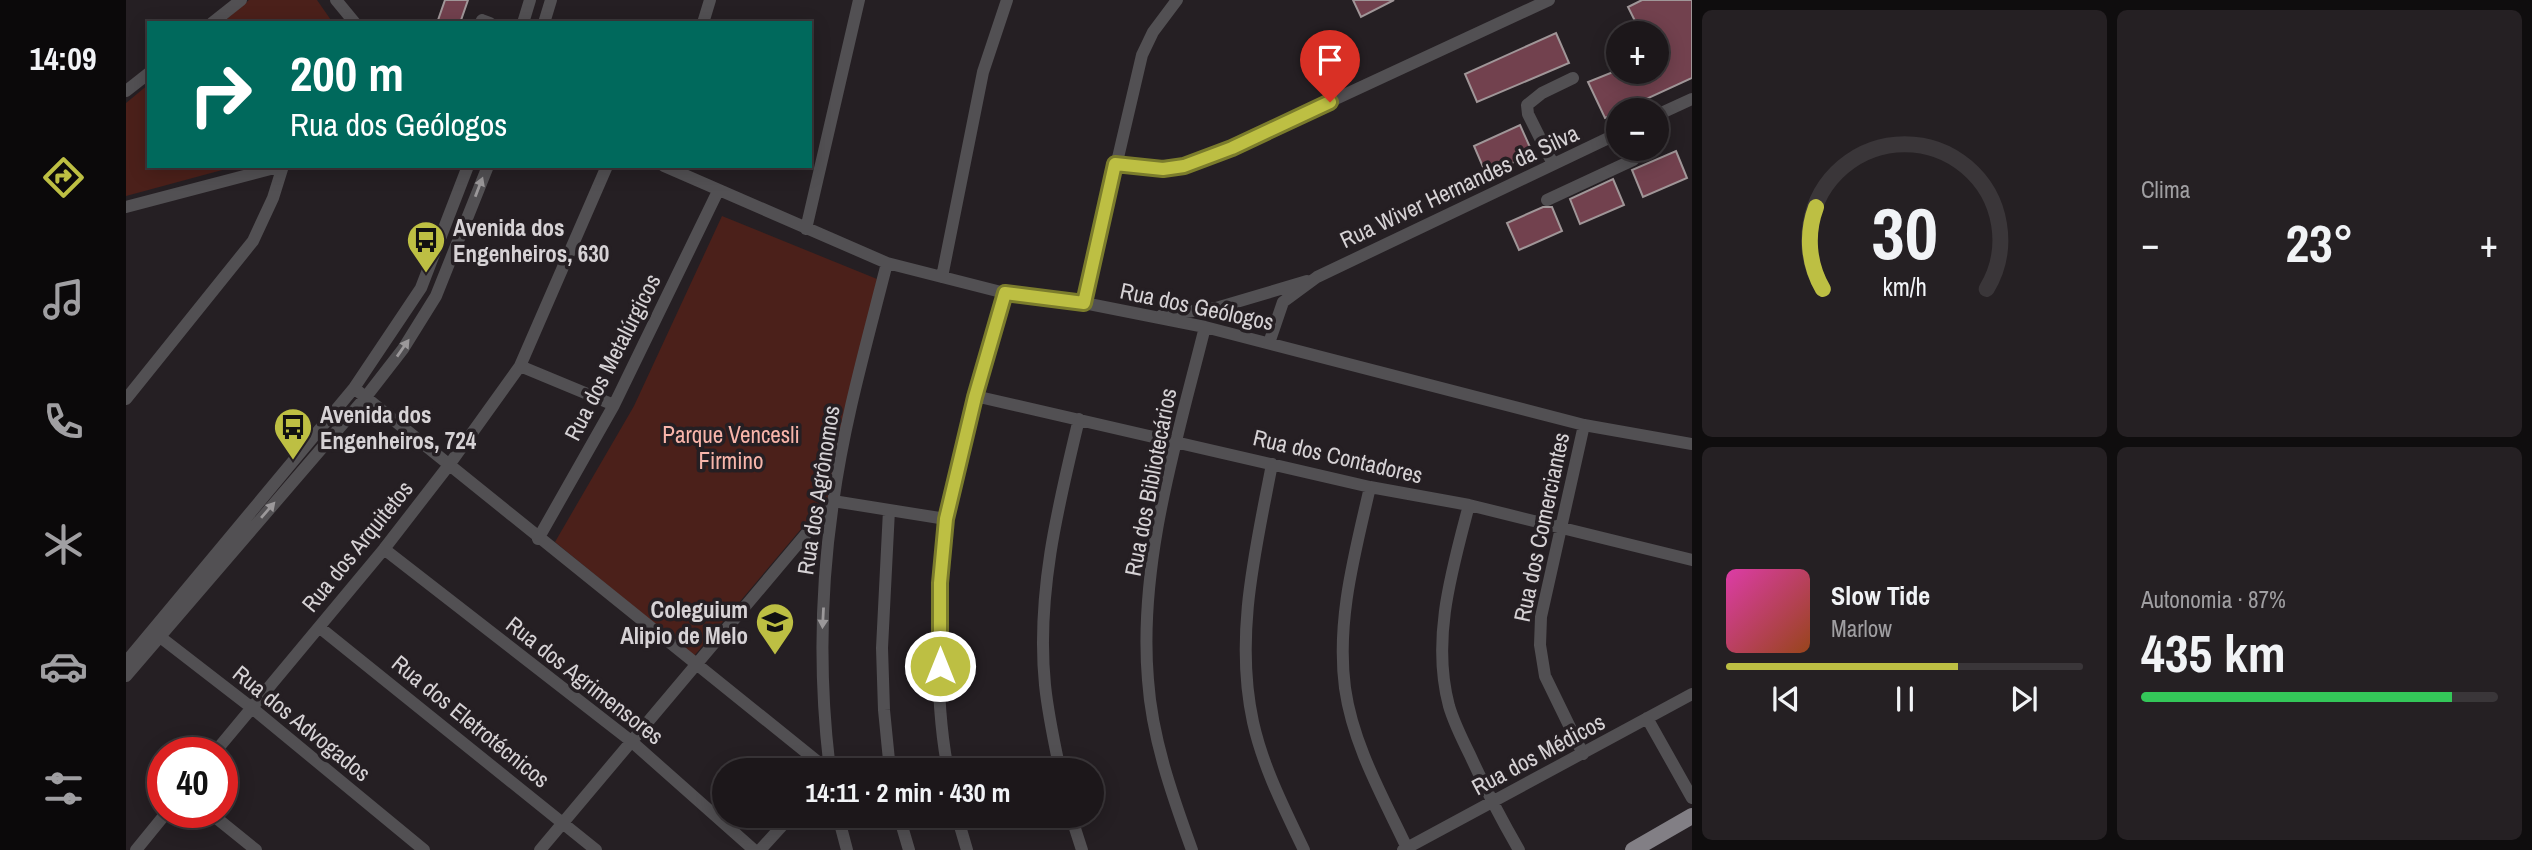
<!DOCTYPE html>
<html lang="pt">
<head>
<meta charset="utf-8">
<style>
  :root { --surface:#1c171a; --page:#252023; --text:#f1f3f6; --muted:#a09fa2; --line:#3a3639; --accent:#bdbf43 }
  body { margin:0; font-family:"Archivo Narrow",sans-serif; background:var(--page); color:var(--text); height:100vh; display:flex; flex-direction:column; font-size:26px; white-space:nowrap }
  * { box-sizing:border-box; margin:0 }
  p { font-size:23px; color:var(--muted) }
  .icon { flex:none; width:38px; height:38px; fill:none; stroke:currentColor; stroke-width:2; stroke-linecap:round; stroke-linejoin:round }
  .map { position:relative; flex:1; overflow:hidden }
  .details { display:flex; flex-direction:column; gap:10px; padding:10px; background:#0f0d0e; width:840px }
  .details>* { flex:none }
  .hud { position:absolute; left:21px; top:21px; width:665px; height:147px; border-radius:0px; box-shadow:0 4px 18px #0003,0 0 0 2px var(--line); background:#00695c; color:#fff; overflow:hidden }
  .tools { position:absolute; left:1480px; top:21px; display:grid; gap:14px }
  .tools a { display:grid; place-items:center; width:63px; height:63px; border-radius:50%; background:var(--surface); box-shadow:0 4px 18px #0003,0 0 0 2px var(--line); font-size:35px }
  .speed { position:absolute; left:21px; top:737px; display:flex; gap:14px; font-size:35px; font-weight:700; text-align:center }
  .speed>* { display:grid; place-content:center; width:91px; height:91px; border-radius:50%; background:var(--surface); box-shadow:0 4px 18px #0003,0 0 0 2px var(--line); line-height:1 }
  .speed .limit { border:10px solid #d22; background:#fff; color:#111 }
  .pin { position:absolute; display:grid; place-items:center; width:60px; height:60px; color:#fff; margin:-72px -30px; border-radius:50% 50% 50% 0; rotate:-45deg; box-shadow:0 0 7px #0007 }
  .pin .icon { rotate:45deg }
  .me { position:absolute; width:77px; margin:-38px; rotate:0deg; stroke-linejoin:round; filter:drop-shadow(0 0 5px #0008) }
  .turn { display:flex; align-items:center; gap:24px; height:147px; padding:0 28px; font-size:32px }
  .turn .icon { width:91px; height:91px; stroke-width:2.5 }
  .turn b { display:block; font-size:49px; line-height:60px }
  .big { font-size:52px; font-weight:700; line-height:1.1 }
  .details .card { flex:1; display:flex; flex-direction:column; justify-content:center; gap:10px; min-width:0; padding:0 24px; border-radius:10px; background:var(--page) }
  .details .dial { align-items:center; gap:0 }
  .dial svg { height:182px; overflow:visible; fill:none; stroke:var(--line); stroke-width:7; stroke-linecap:round; text-anchor:middle }
  .dial text { fill:var(--text); stroke:none }
  .song { display:flex; align-items:center; gap:21px }
  .cover { width:84px; height:84px; border-radius:10px; background:linear-gradient(135deg,hsl(320 70% 55%),hsl(20 70% 35%)) }
  .played { height:7px; border-radius:4px; background:linear-gradient(90deg,var(--accent) 65%,var(--line) 65%) }
  .keys { display:flex; justify-content:space-around; direction:ltr }
  .heat { display:flex; justify-content:space-between; align-items:center; font-size:38px; direction:ltr }
  .charge { height:10px; border-radius:5px; background:linear-gradient(90deg,#34c759 87%,var(--line) 0) }
  .details .tiles { flex:1; display:grid; gap:10px; grid-template-columns:repeat(2,1fr) }
  .trip { position:absolute; left:586px; top:758px; width:392px; height:70px; border-radius:35px; background:var(--surface); box-shadow:0 4px 18px #0003,0 0 0 2px var(--line); font-weight:700; line-height:70px; text-align:center }
  main { display:flex; flex:1; min-height:0 }
  .tabs { display:flex; flex-direction:column; width:126px; justify-content:space-around; align-items:center; background:#0b090a; color:var(--muted) }
  .tabs .icon { width:49px; height:49px }
  .tabs .on { color:var(--accent) }
  .tabs b { font-size:32px; color:var(--text) }
  .map>svg:first-child { display:block }
</style>
</head>
<body>
<main>
<nav class="tabs">
<b>14:09</b>
<svg class="icon on" aria-label="directions" viewBox="0 0 24 24"><path d="M12 3l9 9-9 9-9-9zM9 14v-3h6M13 9l2 2-2 2"/></svg>
<svg class="icon" aria-label="music" viewBox="0 0 24 24"><path d="M9 18V5l10-2v13"/><circle cx="6" cy="18" r="3"/><circle cx="16" cy="16" r="3"/></svg>
<svg class="icon" aria-label="phone" viewBox="0 0 24 24"><path d="M5 4h4l2 5-3 2q2 4 5 5l2-3 5 2v4C11 20 4 13 5 4z"/></svg>
<svg class="icon" aria-label="climate" viewBox="0 0 24 24"><path d="M12 3v18M4 7l16 10M4 17L20 7"/></svg>
<svg class="icon" aria-label="car" viewBox="0 0 24 24"><path d="M5 17H2v-5l4-1 3-4h7l3 4 3 1v5h-3M9 17h6M6 11h13"/><circle cx="7" cy="17" r="2"/><circle cx="17" cy="17" r="2"/></svg>
<svg class="icon" aria-label="filters" viewBox="0 0 24 24"><path d="M4 7h16M4 17h16"/><circle cx="9" cy="7" r="2"/><circle cx="15" cy="17" r="2"/></svg>
</nav>
<div class="map">
<svg width="1566" height="850" viewBox="0 0 1566 850">
  <rect width="100%" height="100%" fill="#251f23"/>
  <path fill="#4b201a" d="M123 0H191L207 23H96Z
    M23 84V166H111L0 196V103Z
    M596 216 751 279 702 497 568 656 429 542 508 406Z"/>
  <path fill="#72414e" stroke="#a09698" stroke-width="2" d="M319 0H342L334 23H311Z
    M1227 0H1268L1235 17Z
    M1516 0H1566V78L1479 118 1462 82 1487 72H1531V33H1515L1502 7Z
    M1430 33 1443 63 1351 102 1339 74Z
    M1394 125 1407 154 1360 174 1348 146Z
    M1550 151 1561 178 1517 197 1506 170Z
    M1487 179 1498 205 1454 224 1444 199Z
    M1417 207H1426L1436 231 1393 250 1381 223Z"/>
  <g fill="none" stroke-linecap="round" stroke-linejoin="round">
    <path stroke="#525053" stroke-width="12" d="M210 0 229 23
      M86 23 115 0
      M355 23 356 20 364 23
      M397 23 404 0
      M418 23 425 0
      M577 23 584 0
      M0 91 23 73
      M1531 115 1566 99
      M989 164 1036 169 1076 161 1423 0
      M1427 164 1402 114 1401 105 1416 93 1447 78
      M538 166 761 263 879 293 958 303 1079 327 1458 425 1566 444
      M1421 200 1507 160 1510 157V149
      M0 207 156 166
      M680 229 733 0
      M816 277 857 72 881 0
      M958 303 1016 55 1027 32 1051 0
      M1036 315 1090 308 1181 281
      M1143 343 1157 302 1191 277 1493 133
      M394 366 488 405
      M228 388 702 770
      M849 396 1244 487 1343 505 1566 560
      M0 399 127 241 147 198 157 166
      M1146 464C1130 548 1108 635 1127 722 1137 767 1158 808 1178 850
      M1244 487C1229 553 1210 620 1219 688 1227 745 1257 797 1281 848
      M707 501 820 519
      M1343 505C1326 570 1305 639 1323 706 1328 723 1336 739 1344 755 1359 788 1375 819 1393 850
      M763 510 756 648 758 710 764 770
      M412 539 488 405 592 191
      M258 549 505 741 628 850
      M193 627 470 850
      M29 633 126 708 298 850
      M0 662 228 388 295 288 342 166
      M0 676 239 398 277 349 310 296 362 166
      M1521 718 1566 798
      M89 752 258 549 323 465 394 366 481 166
      M1457 754 1419 676 1414 645 1415 617 1458 425
      M704 770C693 681 694 592 707 503 718 422 741 342 761 263
      M822 770C808 698 810 592 820 520 823 501 829 482 833 463 847 406 863 349 879 293
      M934 770C928 742 922 714 919 685 910 595 932 506 953 419
      M83 812 130 850
      M712 816 721 850
      M773 816 783 850
      M831 816 841 850
      M945 816 956 850
      M10 850 41 812
      M414 850 707 502
      M634 850 665 816
      M1066 850C1046 795 1026 738 1022 680 1012 563 1051 439 1079 327
      M1277 850 1566 694"/>
    <path stroke="#827f85" stroke-width="16" d="M1507 850 1566 816"/>
  </g>
  <defs><path id="oneway-solid" d="M-6-.8H1V-3.2L6.5 0L1 3.2V.8H-6Z" transform="scale(1.75)"/></defs>
  <g fill="#9b989a">
    <use href="#oneway-solid" transform="translate(353 187) rotate(-69)"/>
    <use href="#oneway-solid" transform="translate(277 348) rotate(-55)"/>
    <use href="#oneway-solid" transform="translate(142 510) rotate(-49)"/>
    <use href="#oneway-solid" transform="translate(697 618) rotate(93)"/>
  </g>
  <g fill="none" stroke-linecap="round" stroke-linejoin="round">
    <g stroke="#7b7c2c" stroke-width="18">
      <path id="route" d="M814 666V583L820 519 849 397 879 293 958 303 989 164 1037 169 1058 166 1106 148 1204 102"/>
    </g>
    <use href="#route" stroke="#bdbf43" stroke-width="12"/>
  </g>
  <defs>
    <g id="bus-pin" transform="scale(2.0125)"><path d="M0 17L-7.5 6A9.5 9.5 0 1 1 7.5 6Z" fill="#bdbf43" stroke="#251f23"/><path d="M-5-6H5V4H4V6H2V4H-2V6H-4V4H-5ZM-3.5-4V0h7V-4ZM-3.5 1.2v1.5H-2V1.2ZM2 1.2v1.5H3.5V1.2Z" fill="#111"/></g>
    <g id="school-pin" transform="scale(2.0125)"><path d="M0 17L-7.5 6A9.5 9.5 0 1 1 7.5 6Z" fill="#bdbf43" stroke="#251f23"/><path d="M0-5L7-2L0 1L-7-2ZM-4 1L0 2.5L4 1V4Q0 6-4 4Z" fill="#111"/></g>
  </defs>
  <g fill-rule="evenodd">
    <use href="#bus-pin" x="300" y="240"/>
    <use href="#bus-pin" x="167" y="427"/>
    <use href="#school-pin" x="649" y="622"/>
  </g>
  <g text-anchor="middle" dominant-baseline="central" stroke-width="7" stroke-linejoin="round" paint-order="stroke">
    <g font-size="23" fill="#d6d2d5" stroke="#251f23">
      <text transform="translate(1333 186) rotate(-25)">Rua Wiver Hernandes da Silva</text>
      <text transform="translate(1071 306) rotate(12)">Rua dos Geólogos</text>
      <text transform="translate(486 357) rotate(-63)">Rua dos Metalúrgicos</text>
      <text transform="translate(1212 456) rotate(13)">Rua dos Contadores</text>
      <text transform="translate(1024 482) rotate(-79)">Rua dos Bibliotecários</text>
      <text transform="translate(692 490) rotate(-81)">Rua dos Agrônomos</text>
      <text transform="translate(1415 527) rotate(-78)">Rua dos Comerciantes</text>
      <text transform="translate(231 546) rotate(-51)">Rua dos Arquitetos</text>
      <text transform="translate(459 680) rotate(38)">Rua dos Agrimensores</text>
      <text transform="translate(345 721) rotate(39)">Rua dos Eletrotécnicos</text>
      <text transform="translate(176 723) rotate(39)">Rua dos Advogados</text>
      <text transform="translate(1412 754) rotate(-28)">Rua dos Médicos</text>
    </g>
    <g font-size="23" font-weight="bold" fill="#d6d2d5" stroke="#251f23" text-anchor="start">
      <text x="327" y="227">Avenida dos<tspan x="327" dy="26">Engenheiros, 630</tspan></text>
      <text x="194" y="414">Avenida dos<tspan x="194" dy="26">Engenheiros, 724</tspan></text>
      <text x="622" y="609" text-anchor="end">Coleguium<tspan x="622" dy="26">Alipio de Melo</tspan></text>
    </g>
    <g font-size="23" fill="#f8b5aa" stroke="#251f23">
      <text x="605" y="434">Parque Vencesli<tspan x="605" dy="26">Firmino</tspan></text>
    </g>
  </g>
</svg>
<div class="tools">
<a>+</a>
<a>−</a>
</div>
<div class="speed"><div class="limit">40</div></div>
<div class="pin" style="left:1204px;top:102px;background:#d93025"><svg class="icon" aria-label="arrive" viewBox="0 0 24 24"><path d="M6 21V4h12l-3 4 3 4H6"/></svg></div>
<svg class="me" style="left:814px;top:666px" viewBox="-20 -20 40 40"><circle r="17" fill="#bdbf43" stroke="#fff" stroke-width="3"/><path d="M0-11L8 9 0 5-8 9z" fill="#fff"/></svg>
<div class="trip">14:11 · 2 min · 430 m</div>
<div class="hud">
<div class="turn"><svg class="icon" aria-label="right" viewBox="0 0 24 24"><path d="M7 20v-9h11M14 6l5 5-5 5"/></svg><div><b>200 m</b>Rua dos Geólogos</div></div>
</div>
</div>
<section class="details">
<div class="tiles">
<div class="card dial"><svg viewBox="0 0 100 80">
<path d="M14 69A42 42 0 1 1 86 69"/>
<path d="M14 69A42 42 0 0 1 11 33" stroke="#bdbf43"/>
<text x="50" y="56" font-size="32" font-weight="700">30</text>
<text x="50" y="72" font-size="11">km/h</text>
</svg></div>
<div class="card"><p>Clima</p>
<div class="heat"><a>−</a><b class="big">23°</b><a>+</a></div>
</div>
<div class="card">
<div class="song"><i class="cover"></i><div><b>Slow Tide</b><p>Marlow</p></div></div>
<div class="played"></div>
<div class="keys"><svg class="icon" aria-label="previous" viewBox="0 0 24 24"><path d="M18 5L8 12l10 7zM5 5v14"/></svg><svg class="icon" aria-label="pause" viewBox="0 0 24 24"><path d="M8 5v14M16 5v14"/></svg><svg class="icon" aria-label="next" viewBox="0 0 24 24"><path d="M6 5l10 7-10 7zM19 5v14"/></svg></div>
</div>
<div class="card"><p>Autonomia · 87%</p><b class="big">435 km</b><div class="charge"></div></div>
</div>
</section>
</main>
</body>
</html>
